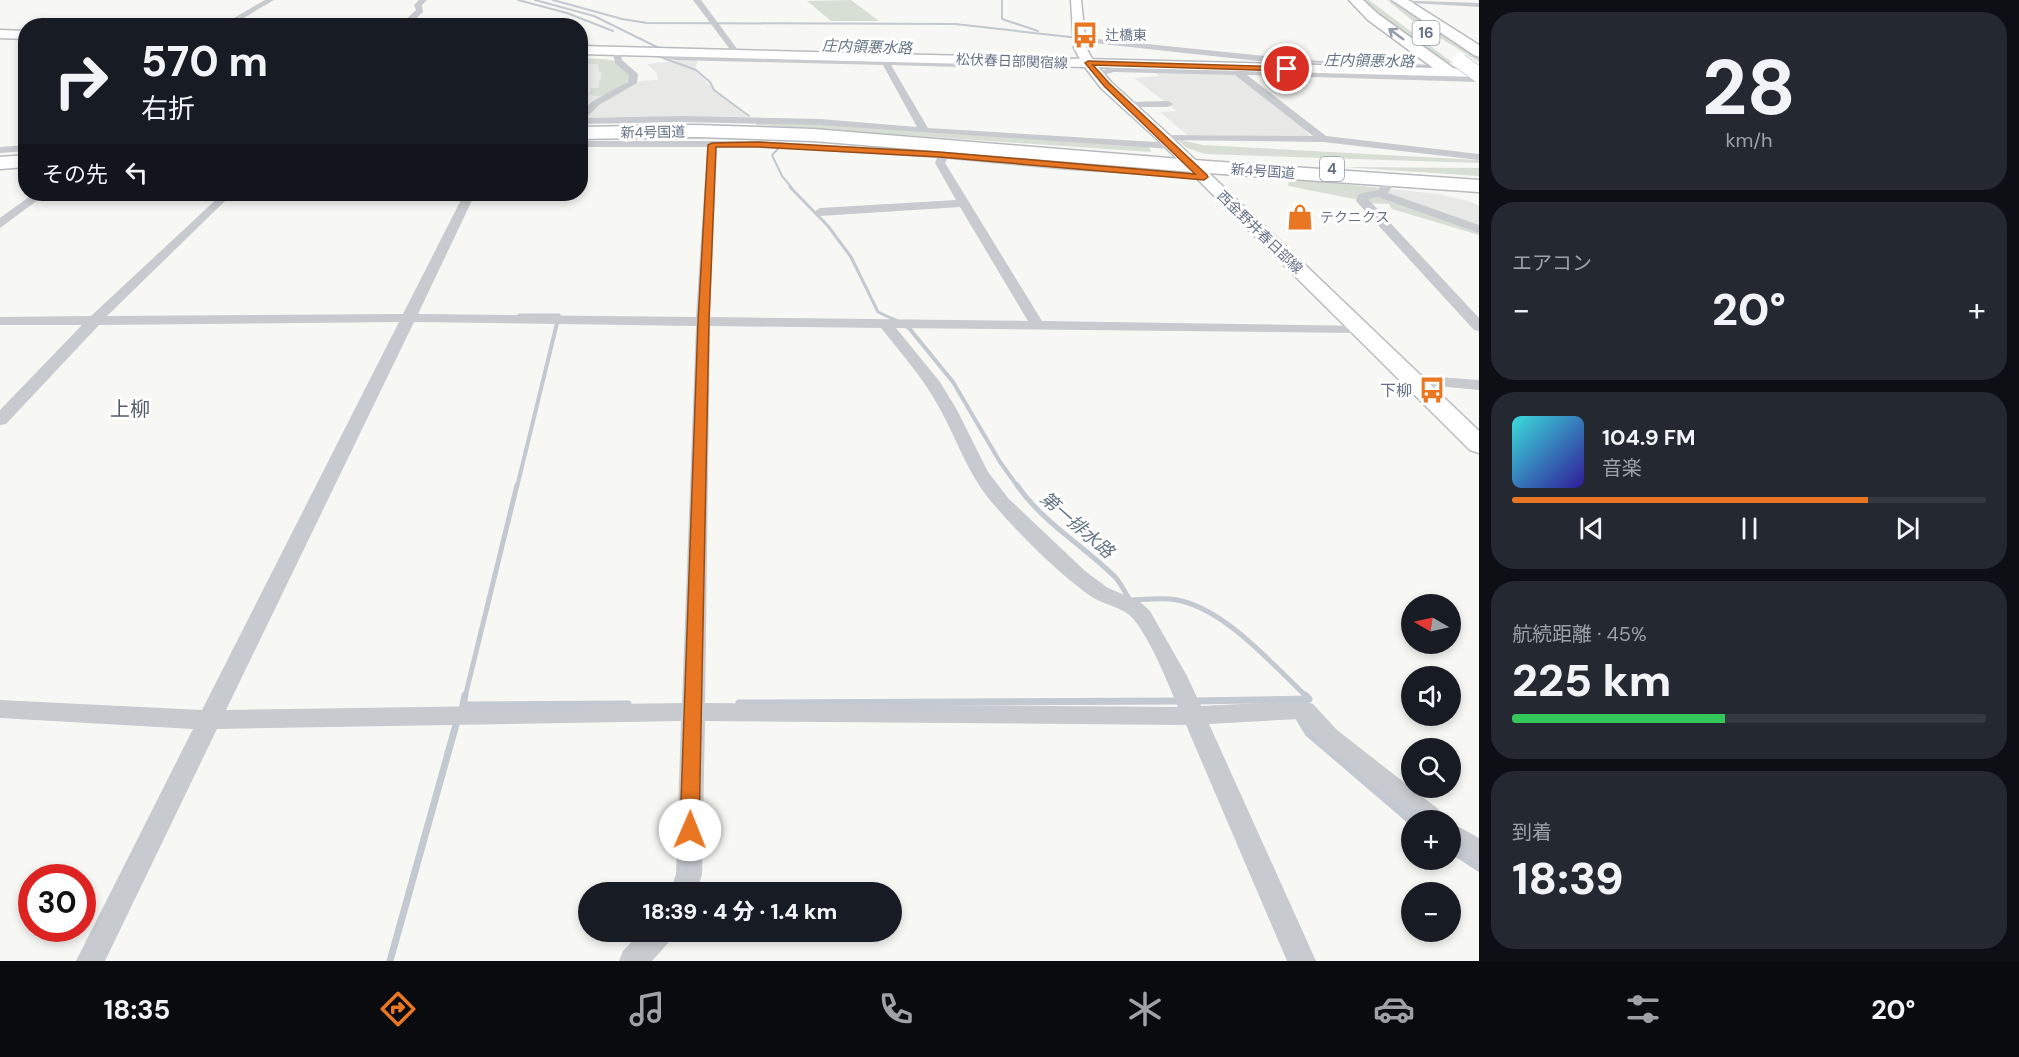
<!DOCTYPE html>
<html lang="ja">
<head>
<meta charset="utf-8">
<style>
  :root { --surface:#171b24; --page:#242831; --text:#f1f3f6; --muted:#9ea1a6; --line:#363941; --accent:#e97622 }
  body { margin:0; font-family:"DM Sans","Noto Sans JP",sans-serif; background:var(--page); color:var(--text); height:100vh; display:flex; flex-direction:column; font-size:22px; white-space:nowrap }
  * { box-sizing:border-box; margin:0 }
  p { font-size:20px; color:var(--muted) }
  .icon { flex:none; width:33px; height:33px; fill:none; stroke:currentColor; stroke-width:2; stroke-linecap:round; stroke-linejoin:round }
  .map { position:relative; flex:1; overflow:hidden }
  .sheet { display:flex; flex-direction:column; gap:12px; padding:12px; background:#0d0f14; width:540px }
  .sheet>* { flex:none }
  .hud { position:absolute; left:18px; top:18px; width:570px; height:183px; border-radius:24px; box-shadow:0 3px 9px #0003; background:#171b24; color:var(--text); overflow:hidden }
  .needle { width:39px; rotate:279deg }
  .tools { position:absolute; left:1401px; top:594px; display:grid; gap:12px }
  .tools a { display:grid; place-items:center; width:60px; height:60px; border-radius:50%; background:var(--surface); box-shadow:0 3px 9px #0003; font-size:30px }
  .speed { position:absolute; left:18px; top:864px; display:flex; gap:12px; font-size:30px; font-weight:700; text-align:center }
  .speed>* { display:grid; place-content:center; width:78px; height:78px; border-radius:50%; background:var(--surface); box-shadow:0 3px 9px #0003; line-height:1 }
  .speed .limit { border:9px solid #d22; background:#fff; color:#111 }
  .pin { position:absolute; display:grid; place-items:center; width:51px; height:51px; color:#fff; margin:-26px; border:3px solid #fff; border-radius:50%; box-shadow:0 2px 6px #0007 }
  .me { position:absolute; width:66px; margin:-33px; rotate:1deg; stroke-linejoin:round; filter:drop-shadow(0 0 4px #0008) }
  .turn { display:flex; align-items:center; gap:21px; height:126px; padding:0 24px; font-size:27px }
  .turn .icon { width:78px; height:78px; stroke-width:2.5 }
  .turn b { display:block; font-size:42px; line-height:51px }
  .then { display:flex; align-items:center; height:57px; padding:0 24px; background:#0003; gap:12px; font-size:22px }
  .big { font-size:45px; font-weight:800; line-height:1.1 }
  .sheet .widget { flex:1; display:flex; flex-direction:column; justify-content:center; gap:9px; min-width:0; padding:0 21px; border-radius:24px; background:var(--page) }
  .sheet .dial { align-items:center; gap:0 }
  .dial b { font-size:78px; line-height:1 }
  .song { display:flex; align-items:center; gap:18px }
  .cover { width:72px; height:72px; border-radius:9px; background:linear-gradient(135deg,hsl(180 70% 55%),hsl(250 70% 35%)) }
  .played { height:6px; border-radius:3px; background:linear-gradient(90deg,var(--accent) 75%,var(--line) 75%) }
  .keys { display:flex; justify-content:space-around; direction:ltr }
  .heat { display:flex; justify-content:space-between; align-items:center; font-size:33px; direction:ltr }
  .charge { height:9px; border-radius:4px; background:linear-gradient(90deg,#34c759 45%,var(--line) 0) }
  .trip { position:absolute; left:578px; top:882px; width:324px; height:60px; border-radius:30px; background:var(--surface); box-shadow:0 3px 9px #0003; font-weight:800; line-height:60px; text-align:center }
  .tab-bar { display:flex; height:96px; justify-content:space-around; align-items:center; background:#090b0e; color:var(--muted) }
  .tab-bar .icon { width:42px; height:42px }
  .tab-bar .on { color:var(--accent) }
  .tab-bar b { font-size:27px; color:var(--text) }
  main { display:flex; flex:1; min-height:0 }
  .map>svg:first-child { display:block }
</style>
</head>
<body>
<main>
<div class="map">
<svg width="1479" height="961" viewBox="0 0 1479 961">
  <rect width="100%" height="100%" fill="#f7f7f4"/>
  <path fill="#e8e8e7" d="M698 58 695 70 714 90 750 119H585L597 106 640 81 658 80 657 73 647 64Z
    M581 59 613 60 630 75 581 113Z
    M1154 72 1235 74 1293 115 1311 137 1187 135 1160 112 1177 111 1134 78 1159 76Z
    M1391 189 1439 194 1471 202 1479 206V227L1382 195Z"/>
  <path fill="#d7dfd5" d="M851 0 879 21H831L807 1Z
    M1358 0H1369L1453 63H1445Z
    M1387 0 1397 1 1479 54V62L1413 21Z
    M581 59C597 59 627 56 630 79 621 89 602 101 589 94L591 88H598L602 72H599L598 64H581V62H594L581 61Z
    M755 122 820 123 1149 146 1151 152 757 125Z
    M1176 139 1203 145 1479 160V163L1205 154 1187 148Z
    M1343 167 1479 168V176H1478Z
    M1289 179 1383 188 1359 200 1288 186Z
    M1373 195 1479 230V235L1392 209 1389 204 1366 203 1367 196Z"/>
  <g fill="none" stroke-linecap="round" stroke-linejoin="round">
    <path stroke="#c2c9d0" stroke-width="2" d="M518 0 567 13 613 31
      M535 0 594 16 663 50
      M553 0 622 19 647 23 955 24 1079 38
      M1002 0V19L1038 31
      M658 56 696 70 710 82 714 90 749 116
      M1299 61 1434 66
      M779 148 772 155 782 176 792 188"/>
    <path stroke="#c2c9d0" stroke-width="3" d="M790 187 828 226 851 257 878 312 895 320
      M519 315H559L558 320"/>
    <path stroke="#c2c9d0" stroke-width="4" d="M892 319 897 321
      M904 325 909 328 953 382 1000 462 1018 487
      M517 487 558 319"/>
    <path stroke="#c2c9d0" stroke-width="5" d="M1017 485C1043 523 1083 545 1115 577 1121 583 1125 593 1130 600 1145 600 1161 597 1177 600 1225 609 1272 664 1307 697
      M465 697 517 485"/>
    <path stroke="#c2c9d0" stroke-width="7" d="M1195 701 1309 699 1305 695
      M739 703 1180 701
      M463 705 628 704
      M463 705 465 695
      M1299 718 1308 733 1412 822
      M1450 849 1479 868
      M390 961 457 721"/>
    <g stroke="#b9bdc2" stroke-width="3">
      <path id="secondary" d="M1071 0H1081L1086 48 1094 62 1111 82 1169 135 1479 431V453L1470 450 1159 141 1101 88 1082 63 1074 48Z"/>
    </g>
    <g stroke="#b8bbc0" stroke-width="3">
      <path id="primary" d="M0 30 26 31V39L0 38Z
        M580 46 1479 69V77L580 54Z"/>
    </g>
    <g stroke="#b7babe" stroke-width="3">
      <path id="highway" d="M1349 0H1363L1378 14 1456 70 1458 73 1456 76H1444L1368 20Z
        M1392 0H1408L1479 45V57L1474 55Z
        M697 125 813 129 1193 160 1479 180V192L1193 172 813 141 697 137 580 139V127Z
        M26 155V167L0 169V157Z"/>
    </g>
    <path fill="#c7cace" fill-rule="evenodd" d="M265 0H274L230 26H220Z
      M419 0H427L422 5 423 12 408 26H399L416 10 414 5Z
      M693 0H701L741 54 739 56 880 60V56L883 55 888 60 988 62 989 59H995L997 65 993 68 891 65 928 128 1172 143 1177 146 1172 149 820 125 681 122 580 124V112L593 101 628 82 629 75 615 63 612 50 616 48 620 50 622 60 638 74 637 83 599 105 586 118 681 116 820 119 917 127 883 65 676 60 661 57 656 52 657 50 676 54 735 56Z
      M1390 0 1479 3V7L1394 2Z
      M1078 37 1303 60 1307 63 1303 66 1075 41 1074 39Z
      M1114 66 1479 76V82L1247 75 1326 136 1479 154V160L1323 142 1160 140 1159 138 1164 135 1313 136 1235 75 1114 72 1103 75 1099 72Z
      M1128 102 1168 101 1173 104 1168 107H1125L1123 105Z
      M580 141H758L943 152 1204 174 1208 175V179L1064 170 947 159 945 163 1042 321 1363 326 1365 329 1363 332 1358 333 896 328 940 382 957 410 988 472 1008 498 1085 571 1108 588 1139 601 1150 611 1187 676 1201 706 1305 701 1313 704 1337 730 1442 812 1446 820H1415L1321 744 1299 719 1209 724 1316 961H1287L1186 725 705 721 702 874 697 892H670L676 874 681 721 217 729 105 961H76L193 729 0 718V700L202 710 399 322 99 325 6 424 0 425V410L82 325H0V317L91 316 222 194H236L225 201 107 316 403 314 464 194H475L418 314 696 317 707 147H580ZM717 147H758L937 158 935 163 956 200 820 208 814 212 820 216 960 207 1028 321 710 317ZM414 322 696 326 682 703 226 710ZM710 326 881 328C902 354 924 379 940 409 958 442 970 479 996 507 1020 535 1062 577 1092 597 1106 606 1125 607 1135 621 1152 643 1167 681 1178 707L705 703Z
      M26 145V151L0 153V147Z
      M1387 182 1393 185 1388 193 1479 225V233L1378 197 1368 199 1479 318V331L1474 330 1356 201 1359 194 1378 190 1383 183Z
      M33 194H46L0 228V218Z
      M1410 375 1479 380V390L1404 383 1402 380 1404 377Z
      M1450 822 1479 838V865L1450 848Z
      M641 932H673L669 942 652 961H619L623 951Z"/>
    <use href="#secondary" fill="#fff" fill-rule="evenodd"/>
    <use href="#primary" fill="#fff" fill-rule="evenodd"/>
    <use href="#highway" fill="#fff" fill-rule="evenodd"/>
    <g stroke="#b7babe" stroke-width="16" stroke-linecap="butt">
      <path id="highway-bridge" d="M1460 61 1479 75"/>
    </g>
    <use href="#highway-bridge" stroke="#fff" stroke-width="15"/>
  </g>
  <defs><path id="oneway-shaft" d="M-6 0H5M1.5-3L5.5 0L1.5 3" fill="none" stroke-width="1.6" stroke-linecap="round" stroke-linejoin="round" transform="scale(1.5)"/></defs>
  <use stroke="#939caa" href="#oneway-shaft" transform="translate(1396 34) rotate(-144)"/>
  <path fill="#e97622" stroke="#974d16" stroke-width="1.5" d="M1088 61 1287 67 1290 69 1287 71 1093 65 1109 83 1207 175 1208 177 1204 180 939 157 758 147H716L709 321 699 830 696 836 690 838 683 836 680 830 698 321 708 145 712 143 758 142 939 152 1195 174 1104 86 1085 63Z"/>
  <defs>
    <g id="bus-bare" transform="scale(2.07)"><path d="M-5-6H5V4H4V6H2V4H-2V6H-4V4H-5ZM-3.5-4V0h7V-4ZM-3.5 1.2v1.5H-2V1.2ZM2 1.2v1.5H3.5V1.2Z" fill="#e97622" stroke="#fff" stroke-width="2.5" paint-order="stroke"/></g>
    <g id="shop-bare" transform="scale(2.07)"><path d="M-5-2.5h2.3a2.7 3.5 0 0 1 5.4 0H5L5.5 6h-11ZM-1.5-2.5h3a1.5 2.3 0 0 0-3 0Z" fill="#e97622" stroke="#fff" stroke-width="2.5" paint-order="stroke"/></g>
  </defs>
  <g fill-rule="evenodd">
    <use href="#bus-bare" x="1085" y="35"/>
    <use href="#shop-bare" x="1300" y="217"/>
    <use href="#bus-bare" x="1432" y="390"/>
  </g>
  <g text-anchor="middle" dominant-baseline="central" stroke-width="6" stroke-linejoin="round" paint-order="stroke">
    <g font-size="14" fill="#657186" stroke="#fff" text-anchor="start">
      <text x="1105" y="35">辻橋東</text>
      <text x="1320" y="217">テクニクス</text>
    </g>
    <g font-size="14" fill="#657186" stroke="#fff">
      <text transform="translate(1012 61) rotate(2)">松伏春日部関宿線</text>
      <text transform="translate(653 132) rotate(-1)">新4号国道</text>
      <text transform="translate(1263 171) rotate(4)">新4号国道</text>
      <text transform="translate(1260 232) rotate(44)">西金野井春日部線</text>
    </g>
    <g fill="#fff" stroke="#939caa" stroke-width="1.5">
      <rect x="1412.5" y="21" width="27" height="24" rx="4.5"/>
      <rect x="1320" y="157" width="24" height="24" rx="4.5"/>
    </g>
    <g font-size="15" font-weight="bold" fill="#657186">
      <text x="1426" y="33">16</text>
      <text x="1332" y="169">4</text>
    </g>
    <g font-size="15" font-style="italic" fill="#617383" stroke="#fff">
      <text transform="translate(867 47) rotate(2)">庄内領悪水路</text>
      <text transform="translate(1369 61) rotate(1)">庄内領悪水路</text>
    </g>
    <g font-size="16" fill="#657186" stroke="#fff" text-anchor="end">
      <text x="1412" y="390">下柳</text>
    </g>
    <g font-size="18" font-style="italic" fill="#617383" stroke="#fff">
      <text transform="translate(1077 525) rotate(41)">第一排水路</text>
    </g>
    <g font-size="20" fill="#535c6b" stroke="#fff">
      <text x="130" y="409">上柳</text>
    </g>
  </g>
</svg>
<div class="tools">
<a><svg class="needle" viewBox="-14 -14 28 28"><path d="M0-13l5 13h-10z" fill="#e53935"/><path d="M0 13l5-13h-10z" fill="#9ea1a6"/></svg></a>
<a><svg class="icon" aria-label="sound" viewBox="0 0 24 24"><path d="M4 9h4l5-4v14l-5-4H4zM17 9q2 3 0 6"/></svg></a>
<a><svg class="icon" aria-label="search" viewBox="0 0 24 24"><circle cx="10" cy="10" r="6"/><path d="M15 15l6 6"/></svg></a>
<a>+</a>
<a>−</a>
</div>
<div class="speed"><div class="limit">30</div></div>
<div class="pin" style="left:1287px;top:69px;background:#d93025"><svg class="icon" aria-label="arrive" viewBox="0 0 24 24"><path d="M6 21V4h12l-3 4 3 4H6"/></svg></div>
<svg class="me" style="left:690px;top:830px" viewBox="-20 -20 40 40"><circle r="19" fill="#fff"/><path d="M0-13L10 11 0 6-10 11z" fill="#e97622"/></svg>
<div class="trip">18:39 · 4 分 · 1.4 km</div>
<div class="hud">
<div class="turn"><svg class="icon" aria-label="right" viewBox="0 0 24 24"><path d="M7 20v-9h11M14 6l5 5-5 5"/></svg><div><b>570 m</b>右折</div></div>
<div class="then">その先<svg class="icon" aria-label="left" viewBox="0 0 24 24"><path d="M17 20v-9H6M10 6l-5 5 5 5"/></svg></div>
</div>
</div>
<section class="sheet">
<div class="widget dial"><b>28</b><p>km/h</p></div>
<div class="widget"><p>エアコン</p>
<div class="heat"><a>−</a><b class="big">20°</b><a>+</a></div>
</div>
<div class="widget">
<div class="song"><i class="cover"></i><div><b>104.9 FM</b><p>音楽</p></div></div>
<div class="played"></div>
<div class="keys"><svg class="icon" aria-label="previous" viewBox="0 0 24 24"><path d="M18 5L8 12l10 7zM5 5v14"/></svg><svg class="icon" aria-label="pause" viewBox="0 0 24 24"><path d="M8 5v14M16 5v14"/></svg><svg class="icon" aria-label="next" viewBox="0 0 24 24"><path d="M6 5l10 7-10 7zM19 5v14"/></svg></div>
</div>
<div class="widget"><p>航続距離 · 45%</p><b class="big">225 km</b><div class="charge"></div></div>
<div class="widget"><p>到着</p><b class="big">18:39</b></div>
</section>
</main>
<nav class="tab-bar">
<b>18:35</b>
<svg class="icon on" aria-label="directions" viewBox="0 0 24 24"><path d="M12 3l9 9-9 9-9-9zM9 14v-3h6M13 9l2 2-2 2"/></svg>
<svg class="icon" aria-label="music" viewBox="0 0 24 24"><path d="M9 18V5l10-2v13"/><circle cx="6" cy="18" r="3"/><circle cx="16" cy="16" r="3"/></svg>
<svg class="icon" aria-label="phone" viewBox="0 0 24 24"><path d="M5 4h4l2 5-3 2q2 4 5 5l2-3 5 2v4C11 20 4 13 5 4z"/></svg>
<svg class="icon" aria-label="climate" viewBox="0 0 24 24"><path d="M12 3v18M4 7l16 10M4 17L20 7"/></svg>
<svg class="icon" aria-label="car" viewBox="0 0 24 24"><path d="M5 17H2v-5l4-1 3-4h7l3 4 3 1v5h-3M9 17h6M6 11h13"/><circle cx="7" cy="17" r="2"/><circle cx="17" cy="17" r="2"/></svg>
<svg class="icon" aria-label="filters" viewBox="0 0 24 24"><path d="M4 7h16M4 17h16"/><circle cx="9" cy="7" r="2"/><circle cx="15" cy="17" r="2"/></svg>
<b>20°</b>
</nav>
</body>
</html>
